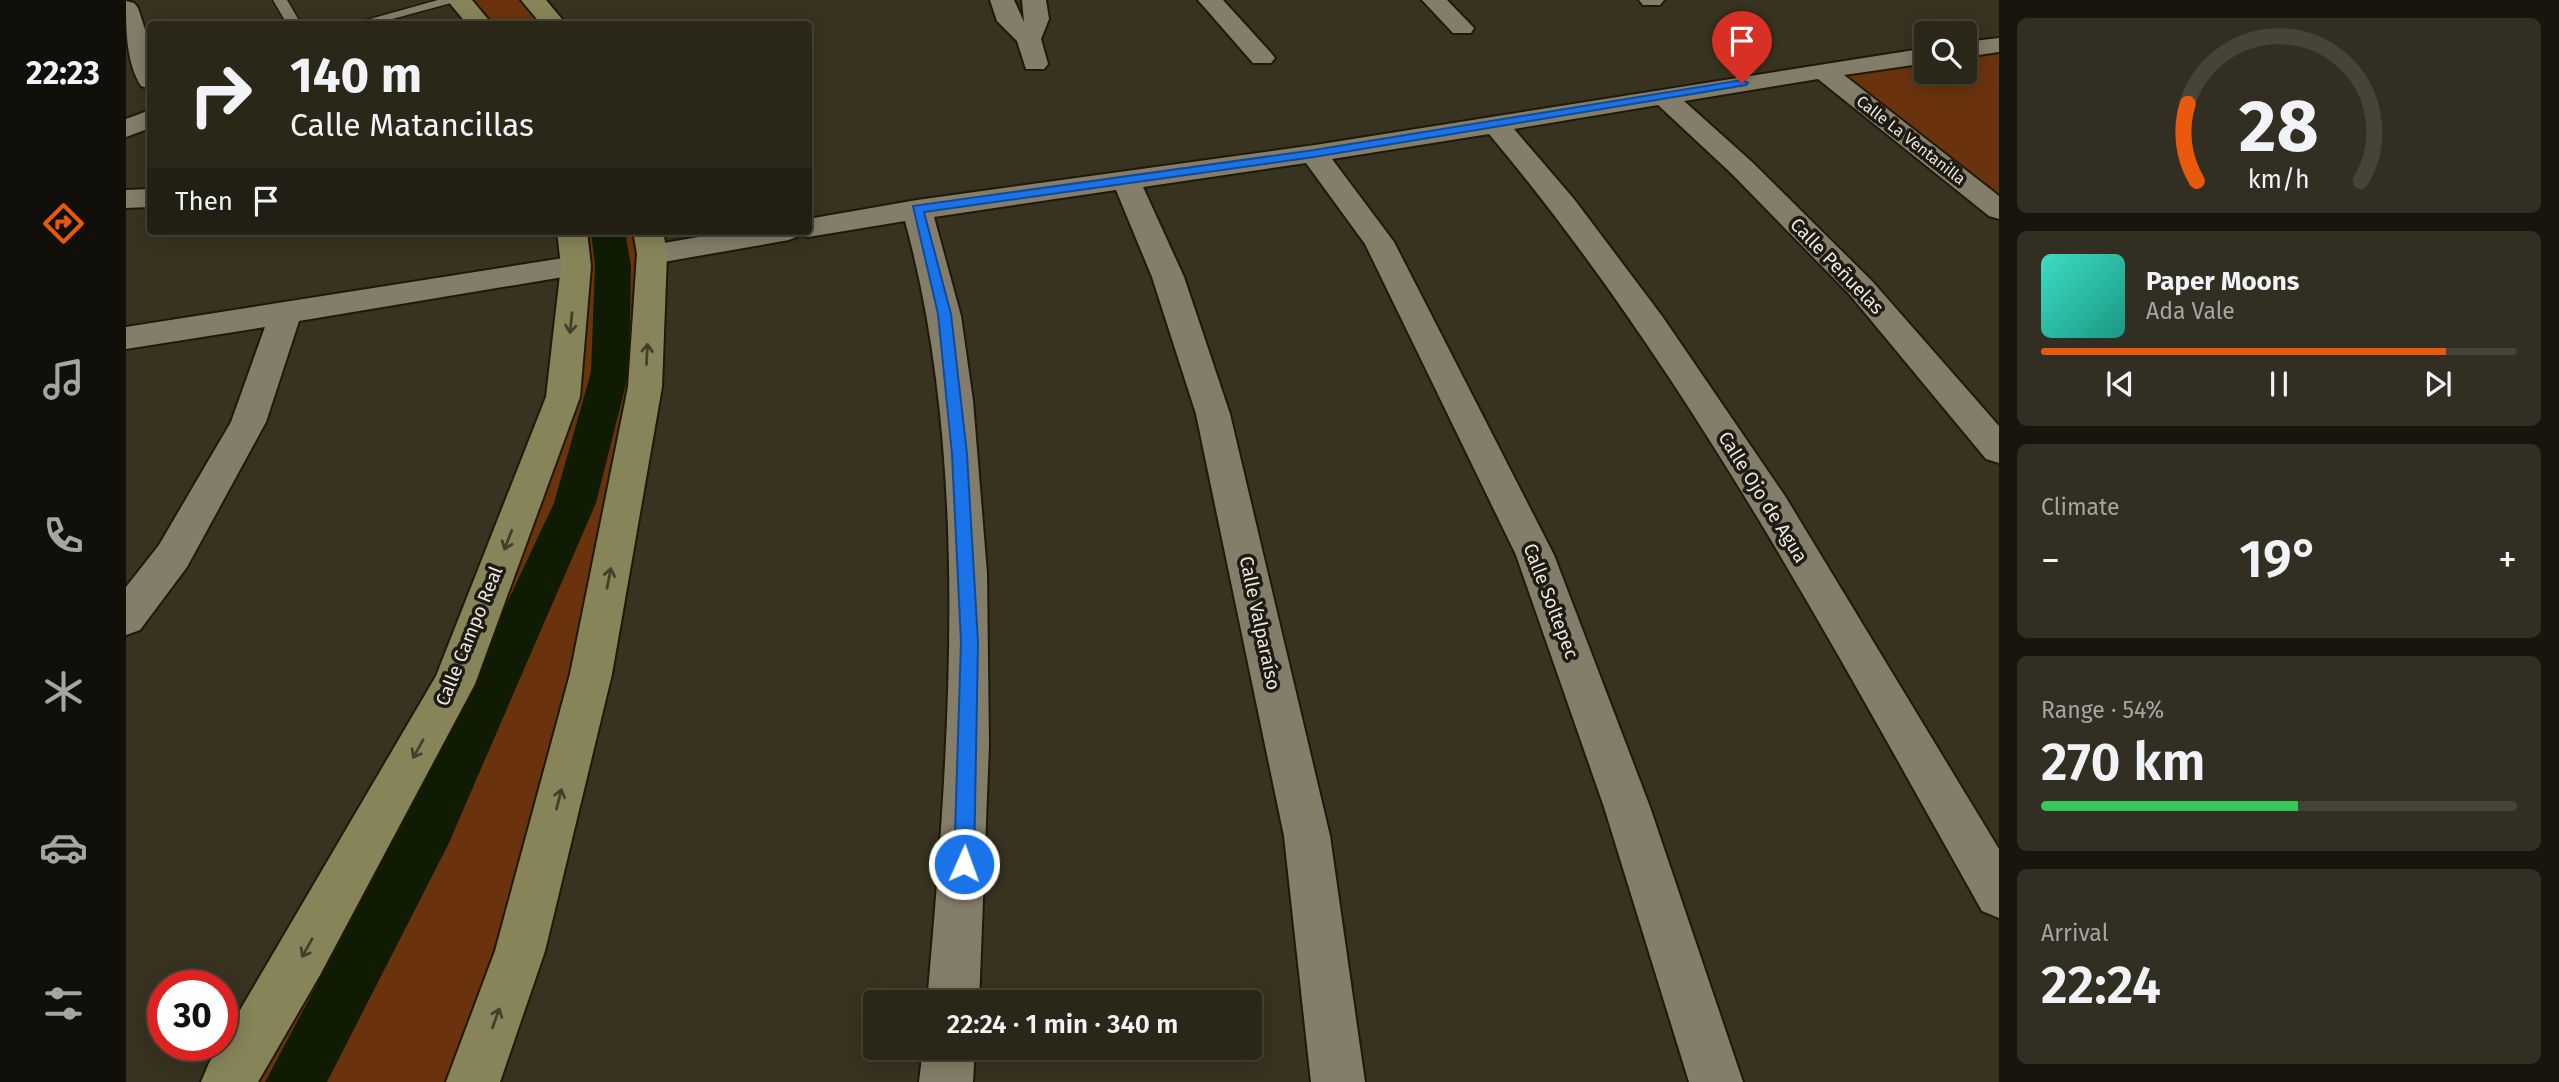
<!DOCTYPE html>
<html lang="en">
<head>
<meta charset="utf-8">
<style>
  :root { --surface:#2a2618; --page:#322e21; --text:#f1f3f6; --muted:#a5a5a2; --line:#464337; --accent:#ea580c }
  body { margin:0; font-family:"Fira Sans",sans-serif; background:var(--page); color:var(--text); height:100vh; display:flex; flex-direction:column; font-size:26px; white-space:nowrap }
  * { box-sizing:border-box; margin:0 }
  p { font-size:23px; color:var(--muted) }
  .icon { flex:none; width:38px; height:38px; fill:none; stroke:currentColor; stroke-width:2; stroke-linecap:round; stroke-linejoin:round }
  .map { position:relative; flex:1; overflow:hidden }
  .details { display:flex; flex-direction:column; gap:18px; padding:18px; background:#17150d; width:560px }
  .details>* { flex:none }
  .hud { position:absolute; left:21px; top:21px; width:665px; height:214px; border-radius:7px; box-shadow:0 4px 18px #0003,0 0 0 2px var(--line); background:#2a2618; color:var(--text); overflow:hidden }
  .controls { position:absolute; left:1788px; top:21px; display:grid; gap:14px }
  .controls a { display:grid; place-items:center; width:63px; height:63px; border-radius:7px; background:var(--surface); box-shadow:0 4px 18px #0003,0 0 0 2px var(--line); font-size:35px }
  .speed { position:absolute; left:21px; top:970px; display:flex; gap:14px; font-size:35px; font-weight:700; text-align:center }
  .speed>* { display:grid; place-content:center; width:91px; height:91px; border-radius:50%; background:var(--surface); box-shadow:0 4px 18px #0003,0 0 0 2px var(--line); line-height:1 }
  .speed .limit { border:10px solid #d22; background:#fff; color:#111 }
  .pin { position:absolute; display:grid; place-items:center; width:60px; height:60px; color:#fff; margin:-72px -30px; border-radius:50% 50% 50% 0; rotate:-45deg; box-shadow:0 0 7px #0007 }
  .pin .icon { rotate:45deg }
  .me { position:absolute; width:77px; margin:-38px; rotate:2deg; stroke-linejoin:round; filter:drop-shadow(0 0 5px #0008) }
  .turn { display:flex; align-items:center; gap:24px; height:147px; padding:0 28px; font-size:32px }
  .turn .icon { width:91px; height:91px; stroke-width:2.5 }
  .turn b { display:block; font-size:49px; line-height:60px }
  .then { display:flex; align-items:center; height:66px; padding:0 28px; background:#0003; gap:14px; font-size:26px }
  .big { font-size:52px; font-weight:600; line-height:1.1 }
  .details .card { flex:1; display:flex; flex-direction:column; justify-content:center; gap:10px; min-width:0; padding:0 24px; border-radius:10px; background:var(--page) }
  .details .dial { align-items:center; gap:0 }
  .dial svg { height:182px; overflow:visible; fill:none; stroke:var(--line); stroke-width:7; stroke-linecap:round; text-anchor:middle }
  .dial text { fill:var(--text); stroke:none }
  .song { display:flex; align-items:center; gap:21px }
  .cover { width:84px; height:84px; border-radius:10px; background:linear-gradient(135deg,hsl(170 70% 55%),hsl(170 70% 35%)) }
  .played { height:7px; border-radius:4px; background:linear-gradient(90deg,var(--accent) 85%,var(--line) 85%) }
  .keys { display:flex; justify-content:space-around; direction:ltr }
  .heat { display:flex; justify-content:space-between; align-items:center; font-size:38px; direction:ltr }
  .charge { height:10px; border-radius:5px; background:linear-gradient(90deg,#34c759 54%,var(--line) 0) }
  .trip { position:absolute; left:737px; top:990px; width:399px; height:70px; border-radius:7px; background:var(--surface); box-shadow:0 4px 18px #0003,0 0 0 2px var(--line); font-weight:600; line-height:70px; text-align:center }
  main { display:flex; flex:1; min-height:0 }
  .tab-bar { display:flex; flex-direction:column; width:126px; justify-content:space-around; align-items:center; background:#110f0a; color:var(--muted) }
  .tab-bar .icon { width:49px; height:49px }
  .tab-bar .selected { color:var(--accent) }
  .tab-bar b { font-size:32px; color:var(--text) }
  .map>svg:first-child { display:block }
</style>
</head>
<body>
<main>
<nav class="tab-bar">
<b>22:23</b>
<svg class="icon selected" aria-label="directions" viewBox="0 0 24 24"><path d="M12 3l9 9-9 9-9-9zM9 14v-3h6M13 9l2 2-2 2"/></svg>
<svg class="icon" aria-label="music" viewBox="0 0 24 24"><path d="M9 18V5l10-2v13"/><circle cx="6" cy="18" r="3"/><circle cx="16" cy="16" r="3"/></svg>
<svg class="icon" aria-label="phone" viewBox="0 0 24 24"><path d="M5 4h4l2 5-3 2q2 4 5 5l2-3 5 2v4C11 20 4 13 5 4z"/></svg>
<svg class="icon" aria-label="climate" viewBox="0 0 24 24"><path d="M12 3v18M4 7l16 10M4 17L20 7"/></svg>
<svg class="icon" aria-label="car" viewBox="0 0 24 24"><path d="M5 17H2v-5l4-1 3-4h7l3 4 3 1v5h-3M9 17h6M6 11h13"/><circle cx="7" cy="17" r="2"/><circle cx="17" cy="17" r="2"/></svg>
<svg class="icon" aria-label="filters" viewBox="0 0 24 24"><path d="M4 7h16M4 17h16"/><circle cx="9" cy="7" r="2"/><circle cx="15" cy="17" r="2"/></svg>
</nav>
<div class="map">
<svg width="1873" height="1082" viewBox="0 0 1873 1082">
  <rect width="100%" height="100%" fill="#383220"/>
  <path fill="#6a330e" d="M333 0H407L428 24H354Z
    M1873 45V210L1697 71 1801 55V72H1839V50Z
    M446 231H522L519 387 347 1082H102L328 684 437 397Z"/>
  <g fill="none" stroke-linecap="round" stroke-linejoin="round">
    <path fill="#0f1c03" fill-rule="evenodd" d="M465 231H499L505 266 503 372 470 503 322 845 201 1082H139L284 809 428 503 465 372 469 266Z"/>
    <g stroke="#1f1909" stroke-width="3">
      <path id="lane" d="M147 0H161L175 24H161Z
        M312 0H336L248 24H226Z"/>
    </g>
    <g stroke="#1f1909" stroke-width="4">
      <path id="street" d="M864 0H888L898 22 896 0H920L923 19 915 39 922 64 918 69H900L891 41 871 21Z
        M1072 0H1097L1145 53 1149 58 1145 63H1127Z
        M1296 0H1321L1348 28 1345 33H1327Z
        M1513 0H1538L1534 5H1517Z
        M0 1 8 3 12 8 24 45V89L15 86C0 62 0 29 0 1Z
        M1873 38V52L1839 57V42Z
        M1801 48V63L1718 75 1873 196V219L1863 216 1692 79 1558 101 1626 162 1746 281 1873 426V463L1860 459 1724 295 1606 174 1532 105 1388 129 1448 199 1536 316 1659 496 1873 849V918L1856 911C1705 643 1561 370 1363 134L1206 159 1268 242 1428 555 1524 807 1617 1082H1563L1478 807 1390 555 1239 244 1180 163 1017 187 1058 277 1104 414 1204 836 1239 1082H1185L1158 836 1070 414 1026 277 990 190 808 217 835 316 847 401 861 573 863 745 853 1003H801C823 754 846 464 779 221L682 237 675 235 663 240 526 264 515 261 511 254 515 247 607 231H682V219L791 200 1189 145Z
        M24 110V128L0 137V119Z
        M24 189V207L0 208V190Z
        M450 256 461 259 465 266 461 273 173 321 140 422 61 567 14 630 0 635V587L33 545 105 422 139 327 0 349V327Z
        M797 1048H849L847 1082H793Z"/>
    </g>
    <g stroke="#1f1909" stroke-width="4">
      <path id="secondary" d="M321 0H346L366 24H341Z
        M395 0H420L440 24H415Z
        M431 231H461L465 266 454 397 349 684 194 975 132 1082H75L83 1063 310 676 420 397 435 266Z
        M507 231H537L541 254 536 387 486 674 419 951 374 1082H320L369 951 444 674 502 387 511 254Z"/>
    </g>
    <use href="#lane" fill="#847d69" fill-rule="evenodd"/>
    <use href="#street" fill="#847d69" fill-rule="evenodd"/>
    <use href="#secondary" fill="#888459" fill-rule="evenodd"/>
  </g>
  <defs><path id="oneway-shaft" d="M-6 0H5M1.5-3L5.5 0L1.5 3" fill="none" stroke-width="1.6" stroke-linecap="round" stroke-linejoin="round" transform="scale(1.75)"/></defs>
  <g stroke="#423f2b">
    <use href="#oneway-shaft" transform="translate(445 323) rotate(96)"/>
    <use href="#oneway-shaft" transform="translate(521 354) rotate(-87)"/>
    <use href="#oneway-shaft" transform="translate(382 540) rotate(111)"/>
    <use href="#oneway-shaft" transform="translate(483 578) rotate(-79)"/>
    <use href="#oneway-shaft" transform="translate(292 749) rotate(119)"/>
    <use href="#oneway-shaft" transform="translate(433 799) rotate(-76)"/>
    <use href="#oneway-shaft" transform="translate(181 948) rotate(119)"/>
    <use href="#oneway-shaft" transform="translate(370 1018) rotate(-70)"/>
  </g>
  <path fill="#1a73e8" stroke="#114b97" stroke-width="2" d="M1616 80 1622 83 1620 85 1188 157 798 212 825 314 841 454 852 642 848 864 845 871 838 873 831 871 828 864 835 642 826 454 812 314 787 206 1188 150Z"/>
  <g text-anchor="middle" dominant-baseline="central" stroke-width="7" stroke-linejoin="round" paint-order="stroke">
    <g font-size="16" fill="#ebe8dd" stroke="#1c1a12">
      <text transform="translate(1785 140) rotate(38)">Calle La Ventanilla</text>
    </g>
    <g font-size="19" fill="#ebe8dd" stroke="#1c1a12">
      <text transform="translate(1711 266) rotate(46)">Calle Peñuelas</text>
      <text transform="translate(1637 497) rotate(58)">Calle Ojo de Agua</text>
      <text transform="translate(1425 601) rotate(69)">Calle Soltepec</text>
      <text transform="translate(1134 623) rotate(78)">Calle Valparaíso</text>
      <text transform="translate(343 636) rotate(-68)">Calle Campo Real</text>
    </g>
  </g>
</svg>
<div class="controls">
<a><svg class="icon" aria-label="search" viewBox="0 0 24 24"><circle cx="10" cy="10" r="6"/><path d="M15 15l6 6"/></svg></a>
</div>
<div class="speed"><div class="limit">30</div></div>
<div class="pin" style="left:1616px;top:83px;background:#d93025"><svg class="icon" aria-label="arrive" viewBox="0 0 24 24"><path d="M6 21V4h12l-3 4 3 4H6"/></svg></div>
<svg class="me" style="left:838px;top:864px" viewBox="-20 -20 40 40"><circle r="17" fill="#1a73e8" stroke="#fff" stroke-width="3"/><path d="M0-11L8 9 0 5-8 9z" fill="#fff"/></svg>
<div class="trip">22:24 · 1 min · 340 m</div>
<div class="hud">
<div class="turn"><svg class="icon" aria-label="right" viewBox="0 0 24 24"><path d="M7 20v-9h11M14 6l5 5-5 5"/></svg><div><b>140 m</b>Calle Matancillas</div></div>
<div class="then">Then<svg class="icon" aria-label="arrive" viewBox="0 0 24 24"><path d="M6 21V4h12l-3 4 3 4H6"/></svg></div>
</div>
</div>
<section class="details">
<div class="card dial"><svg viewBox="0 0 100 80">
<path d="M14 69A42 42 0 1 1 86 69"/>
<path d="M14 69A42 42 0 0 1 10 35" stroke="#ea580c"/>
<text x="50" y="56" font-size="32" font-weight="700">28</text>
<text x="50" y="72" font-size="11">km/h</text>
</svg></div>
<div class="card">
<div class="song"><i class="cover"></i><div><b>Paper Moons</b><p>Ada Vale</p></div></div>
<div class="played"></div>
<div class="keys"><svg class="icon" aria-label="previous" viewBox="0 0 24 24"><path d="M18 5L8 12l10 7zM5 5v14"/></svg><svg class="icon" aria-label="pause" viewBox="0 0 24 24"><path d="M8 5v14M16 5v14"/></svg><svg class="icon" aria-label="next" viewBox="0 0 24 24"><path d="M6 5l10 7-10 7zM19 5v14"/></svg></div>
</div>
<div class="card"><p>Climate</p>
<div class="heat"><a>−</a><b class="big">19°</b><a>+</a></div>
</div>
<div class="card"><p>Range · 54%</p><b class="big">270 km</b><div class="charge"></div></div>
<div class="card"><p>Arrival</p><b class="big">22:24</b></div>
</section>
</main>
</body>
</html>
